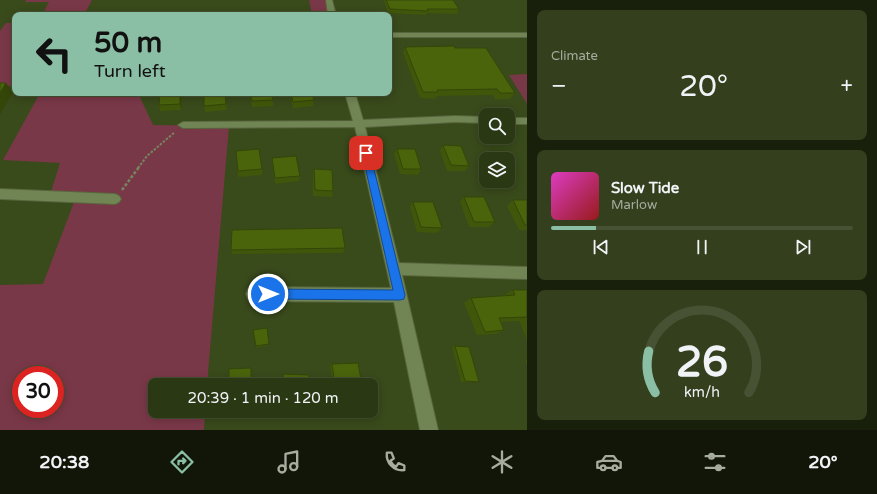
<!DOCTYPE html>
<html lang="en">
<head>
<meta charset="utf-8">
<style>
  :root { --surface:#2b3814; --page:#333f1d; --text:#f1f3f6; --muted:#a6aca0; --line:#475234; --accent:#8abfa5 }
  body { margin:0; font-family:"Varela Round",sans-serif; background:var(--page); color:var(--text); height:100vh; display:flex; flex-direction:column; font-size:15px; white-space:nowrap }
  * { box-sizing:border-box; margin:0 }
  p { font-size:13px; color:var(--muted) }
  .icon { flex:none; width:22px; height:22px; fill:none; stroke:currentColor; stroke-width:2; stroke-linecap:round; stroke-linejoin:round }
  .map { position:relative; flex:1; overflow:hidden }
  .drawer { display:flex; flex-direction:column; gap:10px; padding:10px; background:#181f0b; width:350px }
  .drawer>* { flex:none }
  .banner { position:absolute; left:12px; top:12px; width:380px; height:84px; border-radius:8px; box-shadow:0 2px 10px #0003,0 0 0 1px var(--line); background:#8abfa5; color:#111; overflow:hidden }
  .tools { position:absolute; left:479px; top:108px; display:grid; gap:8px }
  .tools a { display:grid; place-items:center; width:36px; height:36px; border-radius:8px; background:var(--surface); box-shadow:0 2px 10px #0003,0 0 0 1px var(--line); font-size:20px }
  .speed { position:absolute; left:12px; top:366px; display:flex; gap:8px; font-size:20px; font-weight:700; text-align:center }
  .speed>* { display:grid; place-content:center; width:52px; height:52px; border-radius:50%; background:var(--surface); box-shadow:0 2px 10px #0003,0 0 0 1px var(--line); line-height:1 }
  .speed .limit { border:6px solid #d22; background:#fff; color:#111 }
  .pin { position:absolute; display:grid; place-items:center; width:34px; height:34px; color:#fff; margin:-17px; border-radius:8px; box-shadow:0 2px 6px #0006 }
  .me { position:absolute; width:44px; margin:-22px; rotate:90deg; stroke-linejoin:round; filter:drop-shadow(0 0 3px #0008) }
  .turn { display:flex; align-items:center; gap:14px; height:84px; padding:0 16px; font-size:18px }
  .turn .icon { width:52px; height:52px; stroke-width:2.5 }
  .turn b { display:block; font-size:28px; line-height:34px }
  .big { font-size:30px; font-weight:600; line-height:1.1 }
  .drawer .widget { flex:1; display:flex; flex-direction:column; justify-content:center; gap:6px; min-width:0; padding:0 14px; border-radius:8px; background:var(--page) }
  .drawer .dial { align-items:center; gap:0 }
  .dial svg { height:104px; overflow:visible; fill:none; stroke:var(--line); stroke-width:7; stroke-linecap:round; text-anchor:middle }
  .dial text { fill:var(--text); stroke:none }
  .song { display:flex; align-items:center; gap:12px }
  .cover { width:48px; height:48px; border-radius:6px; background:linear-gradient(135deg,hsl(310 70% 55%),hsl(0 70% 35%)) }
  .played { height:4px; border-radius:2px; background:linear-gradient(90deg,var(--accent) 15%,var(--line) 15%) }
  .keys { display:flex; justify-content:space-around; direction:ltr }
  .heat { display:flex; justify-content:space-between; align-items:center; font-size:22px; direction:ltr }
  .trip { position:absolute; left:148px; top:378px; width:230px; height:40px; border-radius:8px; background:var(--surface); box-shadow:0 2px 10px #0003,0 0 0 1px var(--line); font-weight:600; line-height:40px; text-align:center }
  .tabs { display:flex; height:64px; justify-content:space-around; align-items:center; background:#111608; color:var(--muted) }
  .tabs .icon { width:28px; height:28px }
  .tabs .active { color:var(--accent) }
  .tabs b { font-size:18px; color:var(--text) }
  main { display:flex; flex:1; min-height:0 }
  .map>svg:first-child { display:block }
</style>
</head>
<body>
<main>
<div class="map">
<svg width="527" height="430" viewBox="0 0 527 430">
  <rect width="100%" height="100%" fill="#394a1b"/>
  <path fill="#793848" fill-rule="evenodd" d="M26 0H92L84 15H42L49 2H25Z
    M309 0H329L332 15H312Z
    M6 23H15V86H0V31Z
    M527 74V104L509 75Z
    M40 93H138L153 125 229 126 207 385H155V411H205L204 430H0V285L43 284 76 197 50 195 60 163 3 160ZM21 375H55V409H21Z"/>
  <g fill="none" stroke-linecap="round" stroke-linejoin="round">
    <g stroke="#58663d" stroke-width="2">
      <path id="minor" d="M326 0H332L336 15H328Z
        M389 33H527V37H389Z
        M345 93H355L363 120 455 116 486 117V123L455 122 365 127 399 263 527 267V279L402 275 438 430H420L394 302 253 301 248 299 246 294 248 289 253 287 391 288 355 127 183 128 178 125 183 122 353 121Z
        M508 118H527V124H508Z
        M0 189 115 194 119 196 121 199 119 202 115 204 0 199Z"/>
    </g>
    <path stroke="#77865e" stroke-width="2" stroke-dasharray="2.5 1.5" stroke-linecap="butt" d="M138 168 147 156 175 132"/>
    <path stroke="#77865e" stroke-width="2.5" stroke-dasharray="3 2" stroke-linecap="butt" d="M122 190 139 167"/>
    <use href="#minor" fill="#718554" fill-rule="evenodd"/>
  </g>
  <path fill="#40560a" d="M384 0H453L459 9 457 14 427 13 426 15 388 13Z
    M405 47 455 48 515 93 510 99H495L493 95 437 96 435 99 420 98 403 53Z
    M389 75 393 88 391 94H376V93H389Z
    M160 93H181L182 95 181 110 160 111 159 105Z
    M225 93 227 110 205 112 204 106Z
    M250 93H271L273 100V106L252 107Z
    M290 93H312L314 100 313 106 293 108Z
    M443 145 469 166 465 171H447L440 151Z
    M397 149 421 169 418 175 400 174 394 154Z
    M236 151 262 169V175L238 177Z
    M489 151H507L517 171 512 177H508V159H486V160L484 157Z
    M272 158 300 176 299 181 275 184 272 163Z
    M314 169 333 191 332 197 313 196V174Z
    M464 197 495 222 489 227H469L460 202Z
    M513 200H527V230H519L507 206Z
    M413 202 442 228 437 233 417 232 410 207Z
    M345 248 343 253 232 254 231 250Z
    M513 290H527V340L519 321 501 322 504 330 496 334 477 335 464 303 471 298 505 296 504 295Z
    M253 330 269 344V345L256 348Z
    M455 346 479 382H461L452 347Z
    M527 359V365L525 360Z
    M332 364 362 385H333L330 366Z"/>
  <path fill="#344608" d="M6 83 13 92 0 115V93Z
    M180 93H181L182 95 181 110 180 104Z"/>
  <path fill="#4a640c" stroke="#344608" d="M386 0H453L459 9H427L428 11 390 9Z
    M454 46 455 48H486L515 93H500L497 89 437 90 438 92H423L405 47Z
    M389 75 393 88H389Z
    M0 83H6L0 93Z
    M160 93H180V104L159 105Z
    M204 93H225L226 104 204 106Z
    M250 93H271L273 100 252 101Z
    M291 93H312L314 100 293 102Z
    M443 145 461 146 469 166 451 165Z
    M259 149 262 169 238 171 236 151Z
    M397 149H415L421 169H403Z
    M489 151H507L517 171H508V159H493Z
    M296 156 300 176 275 178 272 158Z
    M314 169 332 170 333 191 315 190Z
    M464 197H484L495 222H474Z
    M513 200H527V225H525Z
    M413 202H433L442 228 421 227Z
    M342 228 345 248 231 250 232 230Z
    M513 290H527V317L499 318 504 330 485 332 471 298 515 295Z
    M267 328 269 344 256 346 253 330Z
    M455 346 469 347 479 382 465 381Z
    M358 363 362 385H335L332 364Z
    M251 368V385H229V369Z
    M283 374 309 375V385H284Z"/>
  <path fill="#1a73e8" stroke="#114b97" d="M366 150 370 153 405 295 404 299 400 300 268 299 264 298 263 294 264 291 268 289 393 290 362 153Z"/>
</svg>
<div class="tools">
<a><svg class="icon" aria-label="search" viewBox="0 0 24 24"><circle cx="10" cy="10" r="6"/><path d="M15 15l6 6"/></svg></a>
<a><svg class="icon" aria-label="layers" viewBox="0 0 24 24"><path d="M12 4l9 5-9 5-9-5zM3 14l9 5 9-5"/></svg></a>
</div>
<div class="speed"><div class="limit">30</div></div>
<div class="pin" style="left:366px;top:153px;background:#d93025"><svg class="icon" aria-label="arrive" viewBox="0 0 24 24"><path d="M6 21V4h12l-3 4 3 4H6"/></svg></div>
<svg class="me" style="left:268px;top:294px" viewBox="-20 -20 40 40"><circle r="17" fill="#1a73e8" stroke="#fff" stroke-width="3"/><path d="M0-11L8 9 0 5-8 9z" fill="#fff"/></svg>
<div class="trip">20:39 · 1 min · 120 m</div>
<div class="banner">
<div class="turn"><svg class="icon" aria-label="left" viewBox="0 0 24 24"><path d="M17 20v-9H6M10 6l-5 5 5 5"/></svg><div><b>50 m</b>Turn left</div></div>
</div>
</div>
<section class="drawer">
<div class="widget"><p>Climate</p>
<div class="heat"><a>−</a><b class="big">20°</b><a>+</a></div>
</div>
<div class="widget">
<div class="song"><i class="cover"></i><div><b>Slow Tide</b><p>Marlow</p></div></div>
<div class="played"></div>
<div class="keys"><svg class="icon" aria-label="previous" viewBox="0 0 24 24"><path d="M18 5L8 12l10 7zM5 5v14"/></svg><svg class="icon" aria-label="pause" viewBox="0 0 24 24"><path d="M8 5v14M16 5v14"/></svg><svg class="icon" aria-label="next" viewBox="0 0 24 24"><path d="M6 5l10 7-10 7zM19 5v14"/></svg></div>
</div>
<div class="widget dial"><svg viewBox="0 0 100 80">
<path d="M14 69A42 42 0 1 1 86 69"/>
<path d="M14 69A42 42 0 0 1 9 37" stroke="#8abfa5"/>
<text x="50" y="56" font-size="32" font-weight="700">26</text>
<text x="50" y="72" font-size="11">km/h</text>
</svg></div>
</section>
</main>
<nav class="tabs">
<b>20:38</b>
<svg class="icon active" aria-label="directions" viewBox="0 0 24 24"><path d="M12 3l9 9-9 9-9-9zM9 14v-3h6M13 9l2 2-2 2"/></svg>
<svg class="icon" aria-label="music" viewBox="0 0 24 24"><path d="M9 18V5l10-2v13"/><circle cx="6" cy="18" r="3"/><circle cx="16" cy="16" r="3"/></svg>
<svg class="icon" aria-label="phone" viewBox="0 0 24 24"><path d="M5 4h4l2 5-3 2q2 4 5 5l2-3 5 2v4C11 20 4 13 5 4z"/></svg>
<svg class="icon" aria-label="climate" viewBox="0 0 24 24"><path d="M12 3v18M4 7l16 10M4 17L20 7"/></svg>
<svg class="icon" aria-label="car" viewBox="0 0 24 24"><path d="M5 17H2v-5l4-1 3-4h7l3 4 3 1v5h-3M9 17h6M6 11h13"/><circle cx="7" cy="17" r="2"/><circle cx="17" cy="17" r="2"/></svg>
<svg class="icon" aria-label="filters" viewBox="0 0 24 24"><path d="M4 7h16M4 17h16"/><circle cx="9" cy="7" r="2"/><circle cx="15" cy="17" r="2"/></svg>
<b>20°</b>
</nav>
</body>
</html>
